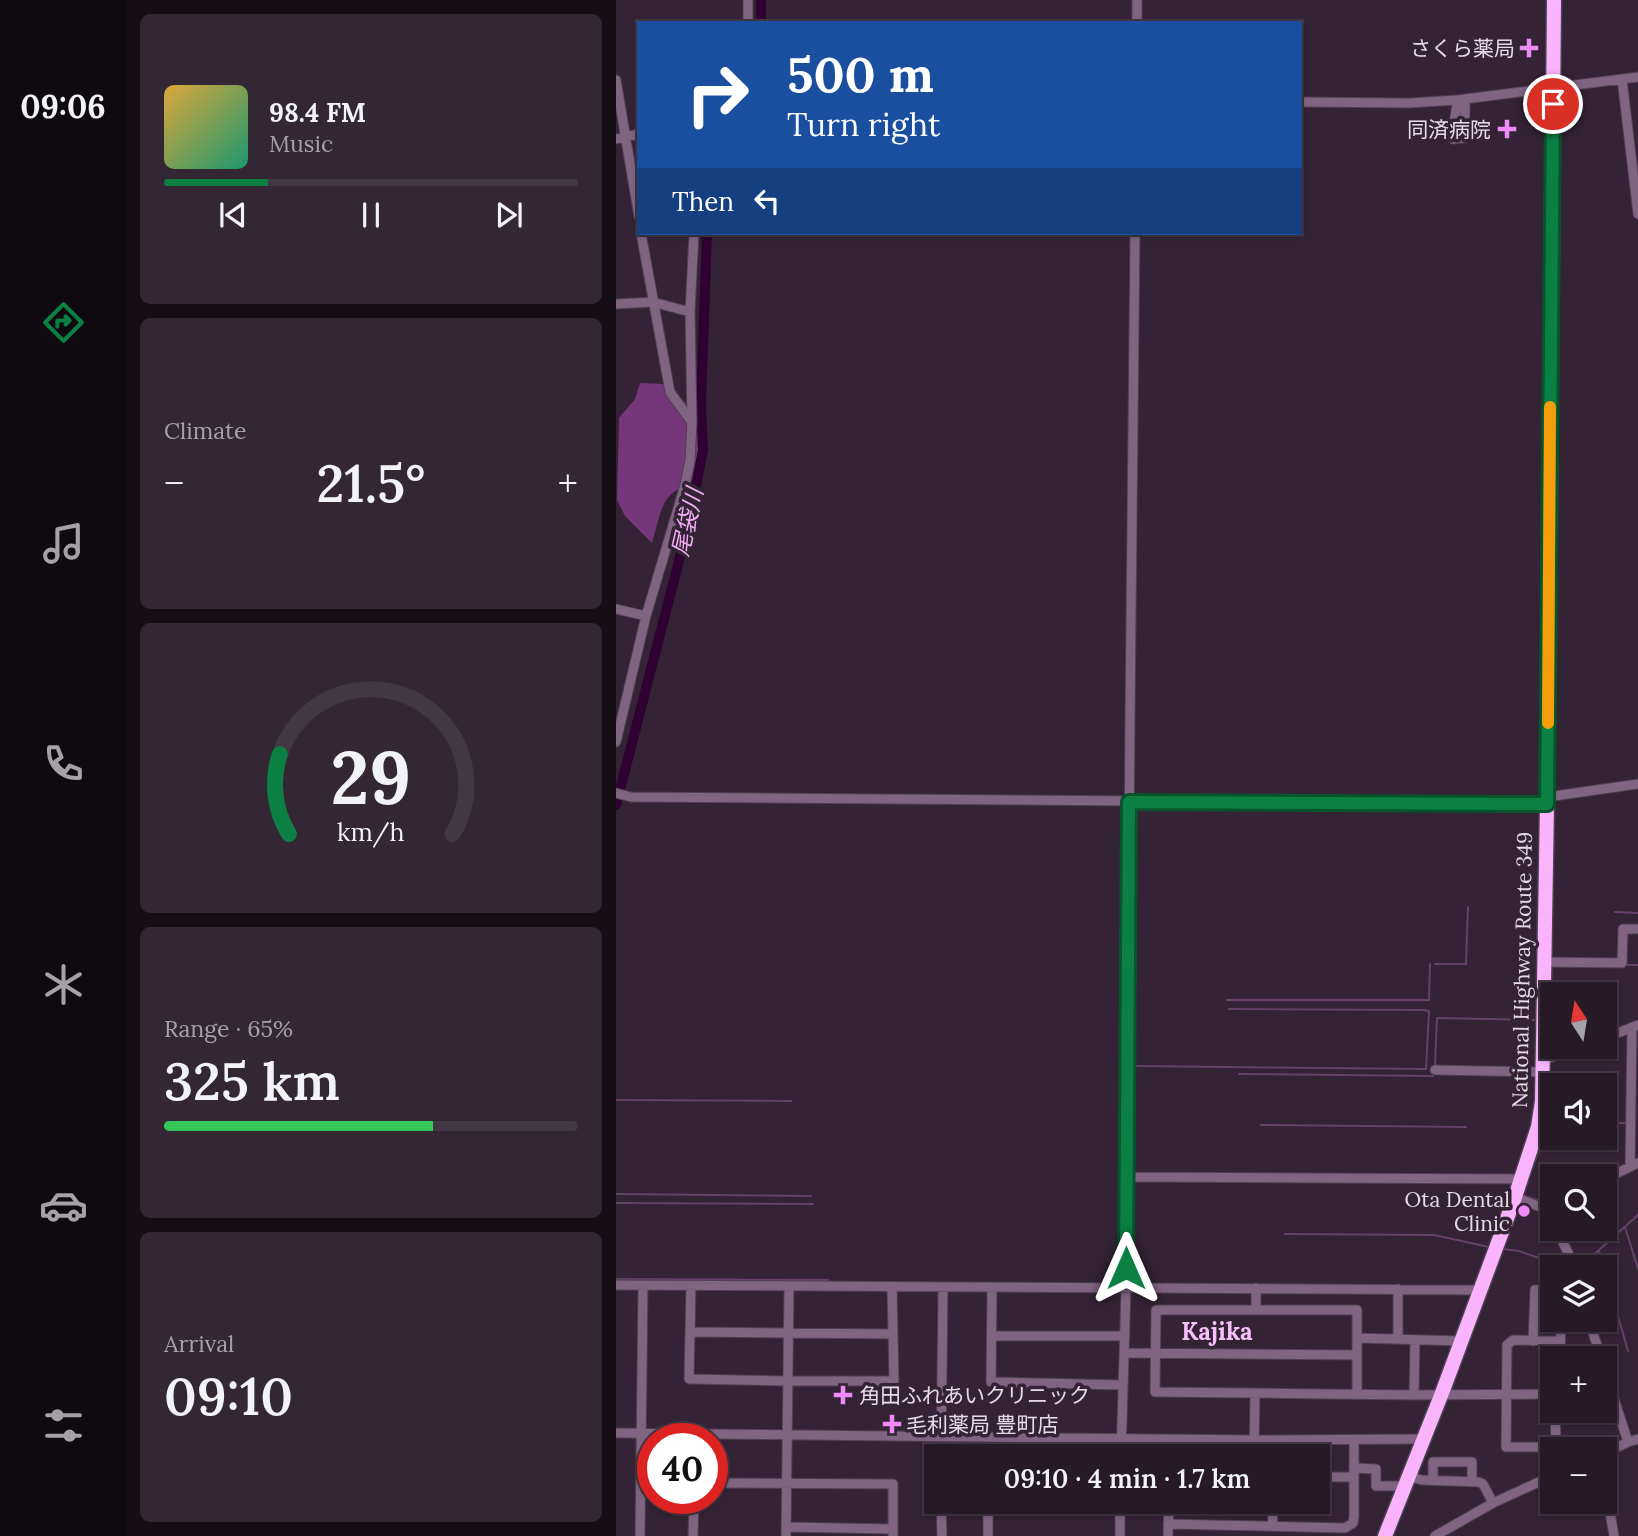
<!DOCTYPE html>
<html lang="en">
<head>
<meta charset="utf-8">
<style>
  :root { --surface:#261a27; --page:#322733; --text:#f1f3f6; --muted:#a4a1a7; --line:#423844; --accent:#0b8043 }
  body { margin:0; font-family:Lora,"Noto Sans JP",serif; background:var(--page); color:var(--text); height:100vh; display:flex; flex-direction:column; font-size:26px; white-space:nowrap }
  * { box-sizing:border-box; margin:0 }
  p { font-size:23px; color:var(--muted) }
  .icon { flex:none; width:38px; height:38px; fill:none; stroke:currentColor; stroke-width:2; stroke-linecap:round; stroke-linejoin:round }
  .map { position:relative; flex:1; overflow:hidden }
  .sheet { display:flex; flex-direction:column; gap:14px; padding:14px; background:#150e15; width:490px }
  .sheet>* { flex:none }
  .hud { position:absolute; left:21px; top:21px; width:665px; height:214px; border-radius:0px; box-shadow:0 2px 5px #0004,0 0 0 2px var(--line); background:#1a4fa0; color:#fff; overflow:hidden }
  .needle { width:46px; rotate:348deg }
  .controls { position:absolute; left:924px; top:982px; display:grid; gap:14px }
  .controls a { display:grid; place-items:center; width:77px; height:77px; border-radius:0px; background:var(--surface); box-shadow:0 2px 5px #0004,0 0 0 2px var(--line); font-size:35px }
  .speed { position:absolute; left:21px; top:1423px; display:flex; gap:14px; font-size:35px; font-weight:700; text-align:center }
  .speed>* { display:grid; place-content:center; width:91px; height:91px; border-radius:50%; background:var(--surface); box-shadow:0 2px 5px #0004,0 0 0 2px var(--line); line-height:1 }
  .speed .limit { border:10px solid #d22; background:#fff; color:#111 }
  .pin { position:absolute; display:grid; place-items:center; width:60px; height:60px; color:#fff; margin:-30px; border:4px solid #fff; border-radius:50%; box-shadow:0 2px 7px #0007 }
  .me { position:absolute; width:77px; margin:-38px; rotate:0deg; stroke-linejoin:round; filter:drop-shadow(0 0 5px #0008) }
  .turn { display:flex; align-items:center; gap:24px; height:147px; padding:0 35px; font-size:32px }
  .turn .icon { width:91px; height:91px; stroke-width:2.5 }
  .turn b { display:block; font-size:49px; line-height:60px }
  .then { display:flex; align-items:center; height:66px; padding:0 35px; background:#0003; gap:14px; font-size:26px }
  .big { font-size:52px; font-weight:600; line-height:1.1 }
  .sheet .tile { flex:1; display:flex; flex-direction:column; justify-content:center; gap:10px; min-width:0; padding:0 24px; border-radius:10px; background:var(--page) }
  .sheet .dial { align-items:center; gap:0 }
  .dial svg { height:182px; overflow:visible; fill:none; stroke:var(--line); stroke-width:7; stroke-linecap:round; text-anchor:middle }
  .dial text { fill:var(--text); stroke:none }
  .song { display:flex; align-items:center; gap:21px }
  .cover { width:84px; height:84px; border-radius:10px; background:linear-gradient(135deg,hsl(40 70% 55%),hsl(160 70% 35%)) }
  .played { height:7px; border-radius:4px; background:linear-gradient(90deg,var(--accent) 25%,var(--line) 25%) }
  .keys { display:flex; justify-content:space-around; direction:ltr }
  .heat { display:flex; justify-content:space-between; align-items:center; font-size:38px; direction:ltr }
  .charge { height:10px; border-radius:5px; background:linear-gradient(90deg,#34c759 65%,var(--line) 0) }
  .trip { position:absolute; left:308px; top:1444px; width:406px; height:70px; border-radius:0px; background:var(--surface); box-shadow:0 2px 5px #0004,0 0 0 2px var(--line); font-weight:600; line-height:70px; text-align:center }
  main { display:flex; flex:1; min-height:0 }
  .dock { display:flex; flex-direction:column; width:126px; justify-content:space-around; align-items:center; background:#0f0a10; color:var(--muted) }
  .dock .icon { width:49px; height:49px }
  .dock .active { color:var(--accent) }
  .dock b { font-size:32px; color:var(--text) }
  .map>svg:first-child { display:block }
</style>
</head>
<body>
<main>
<nav class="dock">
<b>09:06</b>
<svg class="icon active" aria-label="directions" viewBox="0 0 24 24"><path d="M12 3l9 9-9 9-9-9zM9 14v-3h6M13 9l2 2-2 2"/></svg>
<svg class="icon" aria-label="music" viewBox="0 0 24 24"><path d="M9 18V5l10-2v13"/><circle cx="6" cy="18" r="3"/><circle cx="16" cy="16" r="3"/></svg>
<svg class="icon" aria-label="phone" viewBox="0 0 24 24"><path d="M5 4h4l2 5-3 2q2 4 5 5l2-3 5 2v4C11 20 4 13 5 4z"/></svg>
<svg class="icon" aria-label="climate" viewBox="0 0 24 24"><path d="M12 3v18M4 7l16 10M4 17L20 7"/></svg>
<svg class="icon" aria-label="car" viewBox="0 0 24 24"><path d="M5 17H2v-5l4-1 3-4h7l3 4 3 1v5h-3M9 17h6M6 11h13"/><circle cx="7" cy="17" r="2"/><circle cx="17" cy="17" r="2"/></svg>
<svg class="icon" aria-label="filters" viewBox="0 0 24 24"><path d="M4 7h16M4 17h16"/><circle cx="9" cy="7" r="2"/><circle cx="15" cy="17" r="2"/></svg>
</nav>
<section class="sheet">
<div class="tile">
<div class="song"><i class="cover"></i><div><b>98.4 FM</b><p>Music</p></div></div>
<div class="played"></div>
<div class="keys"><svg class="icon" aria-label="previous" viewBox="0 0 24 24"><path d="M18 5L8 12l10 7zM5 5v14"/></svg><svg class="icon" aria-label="pause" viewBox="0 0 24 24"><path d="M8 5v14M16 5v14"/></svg><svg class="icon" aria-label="next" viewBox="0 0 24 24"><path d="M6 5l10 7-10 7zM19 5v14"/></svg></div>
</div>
<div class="tile"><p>Climate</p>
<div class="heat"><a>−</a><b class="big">21.5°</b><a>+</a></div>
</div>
<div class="tile dial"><svg viewBox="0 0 100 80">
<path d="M14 69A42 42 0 1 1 86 69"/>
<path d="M14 69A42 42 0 0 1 10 34" stroke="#0b8043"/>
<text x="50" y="56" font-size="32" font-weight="700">29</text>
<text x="50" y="72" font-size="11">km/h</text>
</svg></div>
<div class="tile"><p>Range · 65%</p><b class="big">325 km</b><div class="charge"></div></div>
<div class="tile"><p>Arrival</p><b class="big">09:10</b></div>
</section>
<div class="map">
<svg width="1022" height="1536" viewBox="0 0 1022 1536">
  <rect width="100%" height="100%" fill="#332334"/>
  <path fill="#75377a" d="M24 383 49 384C58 394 72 403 80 415 91 431 97 466 79 479 69 486 56 490 49 502 43 513 40 530 36 543L9 516 1 500 3 418 19 399Z"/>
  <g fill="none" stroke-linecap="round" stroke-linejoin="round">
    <path stroke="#664269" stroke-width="2" d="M999 912 1022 913
      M819 964H850L852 907
      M1009 965H1022
      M611 1000H813L814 964
      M819 1065 821 1018 922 1020
      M518 1066 810 1069 813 1011 808 1010 613 1009
      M623 1074 817 1076
      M0 1100 175 1101
      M989 1123H1012
      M645 1125 850 1127
      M919 1160 927 1141 931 1122H936
      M0 1194 195 1196
      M909 1196 930 1203
      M0 1203 197 1204
      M1009 1227 1022 1269
      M669 1234 818 1235 873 1247
      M887 1249 903 1251 949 1267
      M983 1251 988 1267
      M964 1267 1022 1215
      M989 1271 1012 1351
      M0 1279 212 1280"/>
    <path stroke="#2f0133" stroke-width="10" d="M145 23V0
      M0 805 73 522 87 450 85 403 91 233"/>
    <g stroke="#4f4050" stroke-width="11">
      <path id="minor" d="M132 0V23
        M521 23V0
        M1006 79 1022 214
        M0 80 23 217
        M841 100C841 112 835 129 837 139L848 138 849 135V99
        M684 102 793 103 841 100 1022 77
        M0 139 23 134
        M25 233 54 392 75 421
        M0 304 37 302 74 312
        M0 609 30 616
        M0 742 30 616 69 485 74 460 76 422 74 312 78 233
        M0 793 15 797 931 804
        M931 797 1022 784
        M929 962 1006 963 1007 929H1022
        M989 1038 1022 1025
        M928 1060 965 1046
        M819 1070 928 1072
        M1014 1167 1016 1028
        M510 1177 905 1179
        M989 1179 1022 1163
        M899 1197 927 1208 936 1205
        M930 1208 936 1221
        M940 1228 959 1267
        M0 1285 865 1290
        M75 1286 73 1379 172 1381H278L276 1287
        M376 1288 375 1382 507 1385
        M782 1289V1339
        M640 1309V1288
        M973 1320 985 1358
        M74 1332 277 1334
        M376 1336H509
        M741 1338 845 1341
        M917 1341 919 1290 936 1289
        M508 1353 741 1355
        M944 1358 945 1320
        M989 1371 1012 1442
        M741 1394V1310H540L539 1392C625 1393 712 1394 798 1395L799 1340
        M798 1395 936 1394
        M939 1410 940 1444 935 1447H890L891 1345 897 1340 944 1341
        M0 1433 638 1440 808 1439
        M989 1453 1012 1442 1022 1439
        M325 1456 327 1288
        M424 1456 425 1437
        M505 1456 510 1289 514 716 519 233
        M638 1456 639 1393
        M738 1468V1440
        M702 1477H738
        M794 1477 806 1480 863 1482 867 1484 877 1503
        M817 1480V1462H856V1481
        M96 1483 277 1484V1536
        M989 1483 998 1536
        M325 1502 326 1536
        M656 1502 657 1526
        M552 1524 729 1528 737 1523 738 1517V1468L760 1469V1486H783L789 1489
        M170 1527 277 1529
        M24 1536 27 1286
        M77 1536 78 1498
        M170 1536 173 1287
        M372 1536V1502
        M504 1536V1502
        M552 1536 553 1502
        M819 1536 877 1503 936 1476"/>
    </g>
    <g stroke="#4f4050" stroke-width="17">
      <path id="highway" d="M769 1536 826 1393 899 1197 922 1127 926 1101 931 804 938 0"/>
    </g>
    <use href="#minor" stroke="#806482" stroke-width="9"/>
    <use href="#highway" stroke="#fab4fe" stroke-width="14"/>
  </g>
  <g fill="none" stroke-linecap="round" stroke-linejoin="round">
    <g stroke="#07532c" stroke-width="18">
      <path id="route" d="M510 1268 513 802 931 804 937 104"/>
    </g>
    <use href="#route" stroke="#0b8043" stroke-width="12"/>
    <path stroke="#f59e0b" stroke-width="12" d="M932 723 934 407"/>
  </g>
  <g fill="#ef8bf6" stroke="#332334" stroke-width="2.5">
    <path d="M909.5 37.5h7v7h7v7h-7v7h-7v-7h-7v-7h7z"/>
    <path d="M887.5 118.5h7v7h7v7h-7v7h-7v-7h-7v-7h7z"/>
    <circle cx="908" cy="1211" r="7"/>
    <path d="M223.5 1384.5h7v7h7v7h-7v7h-7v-7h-7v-7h7z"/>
    <path d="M272.5 1413.5h7v7h7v7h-7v7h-7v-7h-7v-7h7z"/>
  </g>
  <g text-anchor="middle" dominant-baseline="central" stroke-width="7" stroke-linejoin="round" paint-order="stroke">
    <g font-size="21" fill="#e5dbe6" stroke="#332334" text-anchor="end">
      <text x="899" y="48">さくら薬局</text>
      <text x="875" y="129">同済病院</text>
      <text x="894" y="1199">Ota Dental<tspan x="894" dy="24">Clinic</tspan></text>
      <text x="243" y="1395" text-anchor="start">角田ふれあいクリニック</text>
      <text x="290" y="1424" text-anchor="start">毛利薬局 豊町店</text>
    </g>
    <g font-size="21" fill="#e5dbe6" stroke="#332334">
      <text transform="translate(906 970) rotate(-89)">National Highway Route 349</text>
    </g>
    <g font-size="23" font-style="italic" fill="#f2adf6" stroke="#332334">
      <text transform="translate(71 522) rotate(-77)">尾袋川</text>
    </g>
    <g font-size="24" font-weight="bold" fill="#f8c0fb" stroke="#332334">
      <text x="601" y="1331">Kajika</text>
    </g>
  </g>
</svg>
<div class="controls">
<a><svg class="needle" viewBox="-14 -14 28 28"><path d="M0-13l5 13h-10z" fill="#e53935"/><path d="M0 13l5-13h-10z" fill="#a4a1a7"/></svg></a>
<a><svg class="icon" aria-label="sound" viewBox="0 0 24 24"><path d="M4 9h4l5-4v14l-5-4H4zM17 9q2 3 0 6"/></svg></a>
<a><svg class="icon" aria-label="search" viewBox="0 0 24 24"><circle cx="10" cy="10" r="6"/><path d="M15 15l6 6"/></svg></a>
<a><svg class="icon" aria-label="layers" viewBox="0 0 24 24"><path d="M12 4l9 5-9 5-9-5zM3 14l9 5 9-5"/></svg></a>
<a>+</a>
<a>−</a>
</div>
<div class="speed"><div class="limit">40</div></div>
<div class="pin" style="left:937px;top:104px;background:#d93025"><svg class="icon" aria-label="arrive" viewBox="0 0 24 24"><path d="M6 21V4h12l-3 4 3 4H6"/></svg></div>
<svg class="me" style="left:510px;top:1268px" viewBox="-20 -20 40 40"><path d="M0-17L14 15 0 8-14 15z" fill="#0b8043" stroke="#fff" stroke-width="4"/></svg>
<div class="trip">09:10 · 4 min · 1.7 km</div>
<div class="hud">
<div class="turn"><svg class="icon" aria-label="right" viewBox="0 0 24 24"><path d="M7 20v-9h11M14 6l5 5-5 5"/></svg><div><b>500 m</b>Turn right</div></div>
<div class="then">Then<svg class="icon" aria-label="left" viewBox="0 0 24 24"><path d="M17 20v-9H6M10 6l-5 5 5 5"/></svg></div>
</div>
</div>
</main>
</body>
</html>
